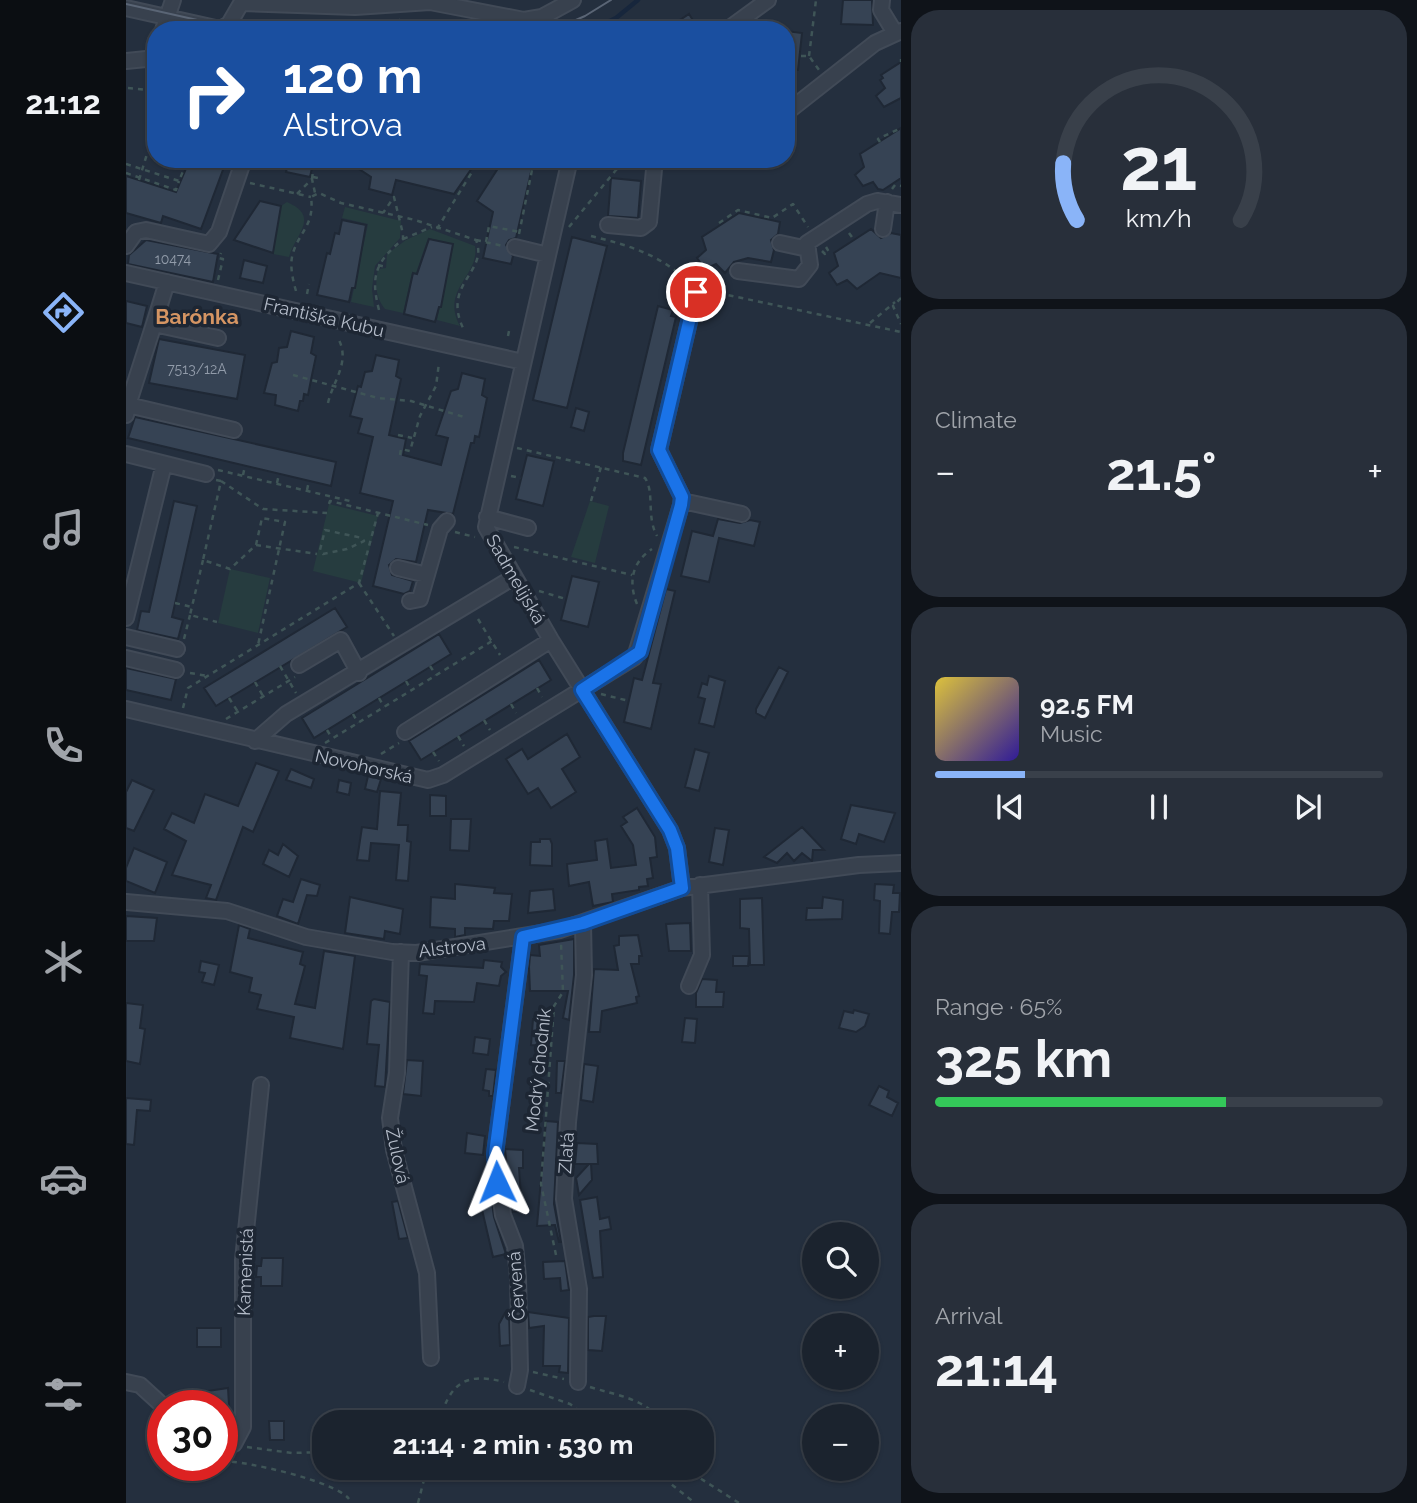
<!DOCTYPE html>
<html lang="en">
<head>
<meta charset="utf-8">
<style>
  :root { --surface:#1b232e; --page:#282f3a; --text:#f1f3f6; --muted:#a0a4aa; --line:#39404a; --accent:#8ab4f8 }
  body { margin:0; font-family:Raleway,sans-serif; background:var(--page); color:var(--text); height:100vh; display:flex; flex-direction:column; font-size:26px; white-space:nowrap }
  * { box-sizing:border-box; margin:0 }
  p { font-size:23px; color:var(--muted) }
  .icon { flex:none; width:38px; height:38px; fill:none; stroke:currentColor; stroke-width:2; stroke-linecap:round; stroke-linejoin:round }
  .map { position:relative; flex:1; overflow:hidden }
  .panel { display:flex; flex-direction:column; gap:10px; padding:10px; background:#0f1319; width:516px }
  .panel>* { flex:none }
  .top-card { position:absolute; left:21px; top:21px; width:648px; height:147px; border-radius:28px; box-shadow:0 2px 5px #0004,0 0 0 2px var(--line); background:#1a4fa0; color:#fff; overflow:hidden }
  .tools { position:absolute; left:676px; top:1222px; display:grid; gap:14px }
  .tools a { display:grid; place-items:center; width:77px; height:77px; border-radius:50%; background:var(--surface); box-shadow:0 2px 5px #0004,0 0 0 2px var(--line); font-size:35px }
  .speed { position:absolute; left:21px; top:1390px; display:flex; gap:14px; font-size:35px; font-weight:700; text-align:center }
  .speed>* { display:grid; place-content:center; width:91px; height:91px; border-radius:50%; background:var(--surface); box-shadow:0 2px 5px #0004,0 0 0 2px var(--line); line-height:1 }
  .speed .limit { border:10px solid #d22; background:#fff; color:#111 }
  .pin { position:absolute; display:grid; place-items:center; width:60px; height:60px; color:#fff; margin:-30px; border:4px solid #fff; border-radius:50%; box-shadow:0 2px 7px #0007 }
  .me { position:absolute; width:77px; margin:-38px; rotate:358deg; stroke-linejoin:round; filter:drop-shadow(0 0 5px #0008) }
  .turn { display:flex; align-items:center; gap:24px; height:147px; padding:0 21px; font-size:32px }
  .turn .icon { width:91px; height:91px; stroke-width:2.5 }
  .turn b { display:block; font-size:49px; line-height:60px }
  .big { font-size:52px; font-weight:700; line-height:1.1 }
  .panel .card { flex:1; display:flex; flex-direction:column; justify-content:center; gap:10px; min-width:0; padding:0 24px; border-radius:28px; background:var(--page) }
  .panel .dial { align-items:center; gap:0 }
  .dial svg { height:182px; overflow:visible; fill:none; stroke:var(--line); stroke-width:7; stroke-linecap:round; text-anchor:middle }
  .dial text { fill:var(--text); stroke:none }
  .song { display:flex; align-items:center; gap:21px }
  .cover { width:84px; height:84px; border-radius:10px; background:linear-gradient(135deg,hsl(50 70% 55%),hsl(250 70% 35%)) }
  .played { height:7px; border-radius:4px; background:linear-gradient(90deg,var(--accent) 20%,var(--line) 20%) }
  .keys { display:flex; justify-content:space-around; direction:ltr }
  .heat { display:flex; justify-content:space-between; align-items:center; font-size:38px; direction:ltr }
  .charge { height:10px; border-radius:5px; background:linear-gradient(90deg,#34c759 65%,var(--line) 0) }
  .trip { position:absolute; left:186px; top:1410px; width:402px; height:70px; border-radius:28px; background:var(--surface); box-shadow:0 2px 5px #0004,0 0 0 2px var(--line); font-weight:700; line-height:70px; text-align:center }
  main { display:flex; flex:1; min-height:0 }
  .dock { display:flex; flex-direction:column; width:126px; justify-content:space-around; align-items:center; background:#0b0e12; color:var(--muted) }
  .dock .icon { width:49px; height:49px }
  .dock .on { color:var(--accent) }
  .dock b { font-size:32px; color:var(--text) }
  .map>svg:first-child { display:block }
</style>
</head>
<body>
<main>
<nav class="dock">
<b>21:12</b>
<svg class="icon on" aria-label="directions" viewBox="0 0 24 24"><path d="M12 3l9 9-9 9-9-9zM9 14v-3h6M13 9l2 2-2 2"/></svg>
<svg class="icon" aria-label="music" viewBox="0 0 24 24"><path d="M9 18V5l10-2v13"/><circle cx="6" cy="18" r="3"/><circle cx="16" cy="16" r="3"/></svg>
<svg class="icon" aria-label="phone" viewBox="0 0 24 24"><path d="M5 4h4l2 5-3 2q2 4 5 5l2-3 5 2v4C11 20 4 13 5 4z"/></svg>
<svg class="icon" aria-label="climate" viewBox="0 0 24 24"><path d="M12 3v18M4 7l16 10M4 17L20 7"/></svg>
<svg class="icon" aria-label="car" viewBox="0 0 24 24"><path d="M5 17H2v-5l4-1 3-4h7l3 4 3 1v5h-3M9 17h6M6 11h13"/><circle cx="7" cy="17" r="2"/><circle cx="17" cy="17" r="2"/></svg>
<svg class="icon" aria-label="filters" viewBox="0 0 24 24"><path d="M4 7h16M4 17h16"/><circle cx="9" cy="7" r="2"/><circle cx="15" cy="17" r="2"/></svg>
</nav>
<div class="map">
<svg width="775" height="1503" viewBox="0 0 775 1503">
  <rect width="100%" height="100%" fill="#242f3e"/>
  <path fill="#263c3f" d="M161 202C195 217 169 234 163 257L147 254 155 206Z
    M219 207 275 221 274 238 249 266 246 289 248 307 225 302 242 224 216 218Z
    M304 229 349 246C354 276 314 289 334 326L311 320 327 244 302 238 290 273H286L277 313 259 309C249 297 249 283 252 269L260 268 261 254 280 240Z
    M464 501 483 506 469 563 445 557Z
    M203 504 252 516 235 583 187 571Z
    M104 569 144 578 132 633 92 623Z"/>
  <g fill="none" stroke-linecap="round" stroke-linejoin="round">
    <path stroke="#17263c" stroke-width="4.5" d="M465 30 490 18 512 0"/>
  </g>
  <path fill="#364354" stroke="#1f2835" stroke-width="2" d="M717 0H746L747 25 715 24Z
    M563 14 573 30H539Z
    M660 31 676 33 672 70 660 69Z
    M775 62V98L758 107 750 96 759 88 754 80 757 78 755 75Z
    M775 128V178L757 190 752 189 747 182 737 186 729 175 738 167 734 154Z
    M64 159H101L75 229 37 216 35 223 0 213V176L50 192Z
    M163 159H188L184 177 160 172Z
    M218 159H341L348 165 328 194 270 180 266 195 243 189 245 177Z
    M378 159H408L390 238 383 240 380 245 387 256 385 264 357 258 367 212 351 201Z
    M485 178 515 181 512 218 482 216Z
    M134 201 155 206 147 253 108 240Z
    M613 213 654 222 652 234 645 240 648 250 645 262 622 258 608 262 599 273 590 264 579 269 571 258 580 250 576 237Z
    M216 220 240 225 229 288H226L223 302 191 295 201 253 204 254 209 233 213 234Z
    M745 229 755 238 765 233 775 235V278L754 273 731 289 721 280 711 285 703 273 712 266 708 253Z
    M446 237 481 246 441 408 407 400Z
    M303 239 327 244 315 307H313L309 322 278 314 287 273 291 274Z
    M20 240 92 254 87 282 2 264 3 255Z
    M118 260 141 266 137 283 114 278Z
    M0 301 21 306 16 327 0 323Z
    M532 306 547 310 545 316 550 317 515 465 497 461V453Z
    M165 331 188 337 185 353 190 356 185 380 182 395 178 394 177 401H174L172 411 149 405 150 395 138 393 146 363 151 362 153 348 161 347Z
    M33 339 119 355 111 399 23 383Z
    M250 355 273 360 270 376 275 379 263 435 280 439 277 455 315 465 322 438 310 435 325 391 332 389 336 373 359 379 356 395 361 398 353 437 349 436 348 443H345L327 514 302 510 290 562 270 559 263 565 266 575 287 581 284 591 278 594 247 586 267 501 234 493 247 437 232 433 236 419 224 416 232 386 235 387 239 372 246 371Z
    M450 408 463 412 458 431 445 427Z
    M9 417 210 462 205 486 2 438Z
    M401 455 428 461 417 506 390 499Z
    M48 501 71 506 46 617 57 620 52 639 11 630 15 611 23 612Z
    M592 519 614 523 624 520 634 522 628 546 593 538 583 582 555 576 566 531 587 536Z
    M446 576 473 582 462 627 435 620Z
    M540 589 549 591 527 683 535 684 525 729 498 722 508 678 516 680Z
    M209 608 221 627 90 706 78 688Z
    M313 634 325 654 188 738 176 718Z
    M413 660 425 680 295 760 283 741Z
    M653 667 662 672 639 718 630 713V709Z
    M0 668 50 679 45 700 0 690Z
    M583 676 599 681 588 727 573 723 579 699 572 697 576 683 581 685Z
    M441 734 454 757 436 769 450 792 425 808 412 788 402 794 380 759 396 749 402 759Z
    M569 749 583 753 573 791 559 787Z
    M130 763 153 771 127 832 117 827 90 900 80 898 85 885 46 875 60 841 38 829 46 813 68 823 79 794 112 806Z
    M165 769 188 779 185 788 160 780Z
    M242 776 255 779 251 792 239 789Z
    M6 780 28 790 8 831 0 828V792Z
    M213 780 225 783 223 795 211 792Z
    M254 791 275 793 272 825H282L281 841 285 842 282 881 270 880 273 845 245 843 243 861 231 860 236 827 251 829Z
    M304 795 320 796V816H304Z
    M725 805 769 813 758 842 733 834 730 844 715 839Z
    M511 808 529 837 531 857 524 858 527 878 521 879 522 886 513 887V890L486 894 487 902 467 906 463 882 443 886 441 864 471 860 469 841 481 839 485 868 510 865 507 845 495 826 501 822 497 817Z
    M325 819H345L343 851 324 850Z
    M676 827 698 850H687L686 861 676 853 668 861 661 853 651 863 638 857Z
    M589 828 603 830 597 865 583 862Z
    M414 839H424L426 844V866L404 865 405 842H414Z
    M157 844 172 856 163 877 137 864 143 850 152 855Z
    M8 848 41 862 29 893 0 881V868Z
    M175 879 194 885 191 896 181 895 172 924 151 916 157 899 167 902Z
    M329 884 369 888 368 893 386 894 383 921H368L367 929 339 928V935L329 937V929L304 927 305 897 329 899Z
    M749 884 768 885 767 893H774L773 912H766L764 934 753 933 754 901 748 900Z
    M427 889 429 910 402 913 404 891Z
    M224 897 277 909 274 934 259 931 258 939 219 933Z
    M697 897 717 900 716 919 680 920 681 908H696Z
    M636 898 638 965H624L623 929 614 928V899Z
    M0 916 31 918 28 941H0Z
    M564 923 565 951H543L540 924Z
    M113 925 124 929 122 938 177 952 174 964 179 966 169 1004 189 1008 198 951 229 956 217 1049 164 1038 168 1017 131 1009 135 995 123 992 126 978 104 972Z
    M512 935 516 956H513V964H505L513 996 510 997 511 1003 476 1011 474 1032H463L468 969 492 970 488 946 493 945V936Z
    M448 939V975L443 1020 437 1018 442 991H404L403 967 404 955 414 956 413 945Z
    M607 956H623L622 966H607Z
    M358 960 376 962 375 967 380 972 375 976 373 986 351 983 348 1002 309 1001 308 1014 297 1013 301 976 293 975 294 964 357 968Z
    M75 961 93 965 88 985 76 982 79 973 73 972Z
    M576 979 591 980 590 992H598L597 1007H570V993Z
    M248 999 264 1002 259 1087 249 1086 253 1045 241 1044 245 1001Z
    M0 1003 17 1005 14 1028 19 1029 14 1064 0 1061Z
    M728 1010 743 1014 739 1026 730 1032 713 1028 718 1011 727 1013Z
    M559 1018 571 1019 569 1043 556 1042Z
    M407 1019 423 1020 421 1046 405 1045Z
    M349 1037 364 1039 362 1055 347 1053Z
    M281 1060 297 1061 295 1096 277 1094Z
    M431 1061H439L435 1093H430Z
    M458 1064 472 1066 467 1102 455 1100Z
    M360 1069 370 1070 367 1096H363V1091L357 1090Z
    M753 1086 763 1091 761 1097 772 1103 766 1116 743 1105Z
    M0 1098 25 1100 24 1111 11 1110 8 1145 0 1144Z
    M420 1121 432 1122 428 1204 435 1242H433L429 1225 411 1226Z
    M341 1133 359 1136 357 1155 339 1153Z
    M451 1143 471 1144 472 1164H465L466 1180 453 1195 450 1178 463 1164H449Z
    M379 1149 397 1150V1168H393L396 1211 386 1212Z
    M364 1188 368 1217 380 1254 367 1257 354 1201 361 1199 359 1189Z
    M471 1197 474 1219 483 1217 485 1229 474 1231 477 1277 467 1278 454 1200Z
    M272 1201 282 1238 273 1239 266 1202Z
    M136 1258H157L156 1286H135V1277H130L131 1266H135Z
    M439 1261 443 1290 435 1291 434 1278 418 1279 417 1262Z
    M402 1312 443 1318 442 1373 433 1372 434 1366H417L418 1326 403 1328Z
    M379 1313H383L384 1345 374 1346 373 1324Z
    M468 1316H480L476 1351 462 1350V1317Z
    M71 1328H95V1347H71Z
    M102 1388 103 1405H76L75 1392Z
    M143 1421H158V1440H144Z"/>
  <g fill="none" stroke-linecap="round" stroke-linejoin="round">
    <g stroke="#414a57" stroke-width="18">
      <path id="minor" d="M756 0 755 10 769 33
        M116 3 229 7 304 2 398 20 416 17 447 0
        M0 8 94 29 103 24 117 0
        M37 30 47 0
        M601 30 642 0
        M0 61 30 58
        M660 113 749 43 775 31
        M444 159 360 527 425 640 544 830 551 848 556 888
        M482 225 515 228 523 222 529 159
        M757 229 761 202
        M654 243 682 249
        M0 246 10 232 20 230 83 244 93 232 118 159
        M389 247 422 255
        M612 271 673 279 684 265 681 243 741 204 751 201 775 205
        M0 273 397 362
        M28 324 41 282
        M2 405 28 324 92 338
        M0 415 2 405 108 430
        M0 454 80 474
        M555 505 561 502 616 514
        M361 517 402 528
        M272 568 301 575
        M284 601 294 599 314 529 321 521
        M0 618 38 464
        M0 637 51 649
        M0 658 50 670
        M173 665 215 640 233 673
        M0 709 302 780 317 775 509 657 555 505 556 497 533 450 570 292
        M279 732 425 640
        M129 741 160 714 388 577
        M0 902 101 911 180 937 266 952 291 953 434 930 556 888 733 865 775 863
        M275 952 271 1073 264 1118 268 1150 301 1273 305 1358
        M563 986 576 955 574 885
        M0 1382 14 1385 37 1406
        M452 1382 453 1289 438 1199 442 1122 458 975 457 923
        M391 1386 394 1370 392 1277 389 1246 377 1215 369 1154 397 937
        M96 1440 108 1444 117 1427V1260L135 1085"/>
    </g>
    <path stroke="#3f5557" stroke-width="2.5" stroke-dasharray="5 5" stroke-linecap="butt" d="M502 23 506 30
      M118 24 206 30
      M264 30 276 18
      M675 56H683L693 70
      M683 56 690 0
      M775 62V59
      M2 88 30 91
      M754 142 752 139 775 128
      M359 159 376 163
      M0 164 53 181 62 159
      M0 173 50 190 53 181
      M187 177 196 179
      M186 179 188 164
      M13 180 21 154
      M124 183 185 197
      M766 189 769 185 775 186
      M171 194 186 179 189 193
      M593 223 612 210 646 218 667 204 682 227
      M443 227 490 170 507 159
      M311 229 354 159
      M723 233 728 240
      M393 234 406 170
      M465 236C502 245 536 255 563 283
      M277 239 306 227
      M350 240 377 246
      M360 242 363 226 394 232
      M696 251 699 254 703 252 700 247
      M252 265 260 267
      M92 280 97 259 93 258 95 253
      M170 291C167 281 164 267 166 257 171 233 189 227 185 197L193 193 215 203 289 220 350 240C363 272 316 283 337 328
      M583 291 775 332
      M181 294 183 284
      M775 298 767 306 775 324
      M253 310C244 275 250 262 277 239V234L268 197 257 213
      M744 323 769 302
      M382 336 383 331
      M167 375 252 398 285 401 338 417
      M202 403C207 381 224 363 213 340
      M272 435 286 438
      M391 448 519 478C529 493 520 516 531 536
      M274 455 275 449 284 451 294 416 310 386 313 363
      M92 470 224 501 225 497
      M117 475 119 466
      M385 476 395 478
      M90 480 95 481 77 560 104 569 130 545 136 518 159 522 132 645
      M95 481 137 509 201 513
      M151 483 153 474
      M181 490 183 481
      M465 501 475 467
      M203 504 204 501 302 525
      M199 530 236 538 238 541 221 549 197 554 194 550Z
      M329 532 349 537
      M130 545 191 554
      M388 547 506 575
      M77 560 64 615 91 622
      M233 583 268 636
      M413 591 440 599
      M49 603 66 607
      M511 604C502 582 506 562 526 549
      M352 619 374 655
      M58 639 64 615
      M154 666 170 693
      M304 666 310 675
      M64 673 82 676
      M280 681 285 690
      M129 682 137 696
      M411 688 416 697
      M475 694 503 701
      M103 698 112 712
      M253 698 258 707
      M385 704 390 713
      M57 708 62 688 233 583 252 513
      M227 714 232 723
      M100 719 169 677
      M358 720 364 730
      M201 730 206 738
      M332 736 338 746
      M199 743 366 641
      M307 752 313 761
      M255 754 273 743
      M430 1255 415 1184 428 1006 437 992 435 943
      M407 1372 438 1379
      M464 1387C493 1396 518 1398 538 1423
      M404 1390 444 1404 469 1423
      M313 1423C323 1385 338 1371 378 1382
      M121 1447 166 1453 198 1452
      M96 1461C120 1461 209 1481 223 1499
      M535 1468 545 1484 569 1503
      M558 1468 613 1503
      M292 1503 301 1468"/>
    <use href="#minor" stroke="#38414e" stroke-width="14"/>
    <path stroke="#5a6575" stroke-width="2" d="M0 4 98 26 134 30
      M427 30 459 16 485 0"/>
  </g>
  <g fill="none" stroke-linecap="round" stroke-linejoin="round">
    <g stroke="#114b97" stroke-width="18">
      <path id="route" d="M371 1182 369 1154 397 937 457 923 556 888 551 848 544 830 456 690 514 652 555 505 556 497 533 450 570 292"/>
    </g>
    <use href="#route" stroke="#1a73e8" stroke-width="12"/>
  </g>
  <g text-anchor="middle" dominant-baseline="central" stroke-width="7" stroke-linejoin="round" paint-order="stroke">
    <g font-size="14" fill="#929caa">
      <text x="47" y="259">10474</text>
      <text x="71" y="369">7513/12A</text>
    </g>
    <g font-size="18" fill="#b4bcc9" stroke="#1d2633">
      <text transform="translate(198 317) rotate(13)">Františka Kubu</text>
      <text transform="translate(390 579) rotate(60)">Sadmelijská</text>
      <text transform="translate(238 766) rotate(13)">Novohorská</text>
      <text transform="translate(326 947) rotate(-7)">Alstrova</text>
      <text transform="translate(412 1070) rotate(-84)">Modrý chodník</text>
      <text transform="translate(440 1153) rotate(-86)">Zlatá</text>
      <text transform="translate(272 1156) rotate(78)">Žulová</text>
      <text transform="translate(119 1272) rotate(-88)">Kamenistá</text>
      <text transform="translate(390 1286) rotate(-94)">Červená</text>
    </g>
    <g font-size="21" font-weight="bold" fill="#d59563" stroke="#1d2633">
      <text x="71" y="316">Barónka</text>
    </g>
  </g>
</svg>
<div class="tools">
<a><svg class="icon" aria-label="search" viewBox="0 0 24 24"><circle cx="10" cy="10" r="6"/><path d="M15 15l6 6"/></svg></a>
<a>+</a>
<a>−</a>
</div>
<div class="speed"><div class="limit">30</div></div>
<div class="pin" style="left:570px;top:292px;background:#d93025"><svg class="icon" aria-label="arrive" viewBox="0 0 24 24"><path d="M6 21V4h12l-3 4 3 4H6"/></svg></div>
<svg class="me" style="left:371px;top:1182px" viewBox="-20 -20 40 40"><path d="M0-17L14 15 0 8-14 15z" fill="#1a73e8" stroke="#fff" stroke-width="4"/></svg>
<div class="trip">21:14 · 2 min · 530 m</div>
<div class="top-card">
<div class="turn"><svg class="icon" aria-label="right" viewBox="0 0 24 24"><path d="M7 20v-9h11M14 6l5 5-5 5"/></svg><div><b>120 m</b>Alstrova</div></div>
</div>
</div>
<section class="panel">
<div class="card dial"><svg viewBox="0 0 100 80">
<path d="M14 69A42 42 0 1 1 86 69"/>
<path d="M14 69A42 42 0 0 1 8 44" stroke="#8ab4f8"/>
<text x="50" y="56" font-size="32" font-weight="700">21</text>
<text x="50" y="72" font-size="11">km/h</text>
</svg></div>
<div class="card"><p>Climate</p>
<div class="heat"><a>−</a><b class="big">21.5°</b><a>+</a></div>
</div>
<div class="card">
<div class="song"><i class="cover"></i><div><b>92.5 FM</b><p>Music</p></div></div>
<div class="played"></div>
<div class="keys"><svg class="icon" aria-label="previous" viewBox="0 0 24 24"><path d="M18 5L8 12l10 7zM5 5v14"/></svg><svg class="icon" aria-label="pause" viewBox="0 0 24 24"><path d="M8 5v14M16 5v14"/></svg><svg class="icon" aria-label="next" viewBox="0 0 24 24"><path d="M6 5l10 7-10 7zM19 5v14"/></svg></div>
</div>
<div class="card"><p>Range · 65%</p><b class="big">325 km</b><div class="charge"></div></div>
<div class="card"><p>Arrival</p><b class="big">21:14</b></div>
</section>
</main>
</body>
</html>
